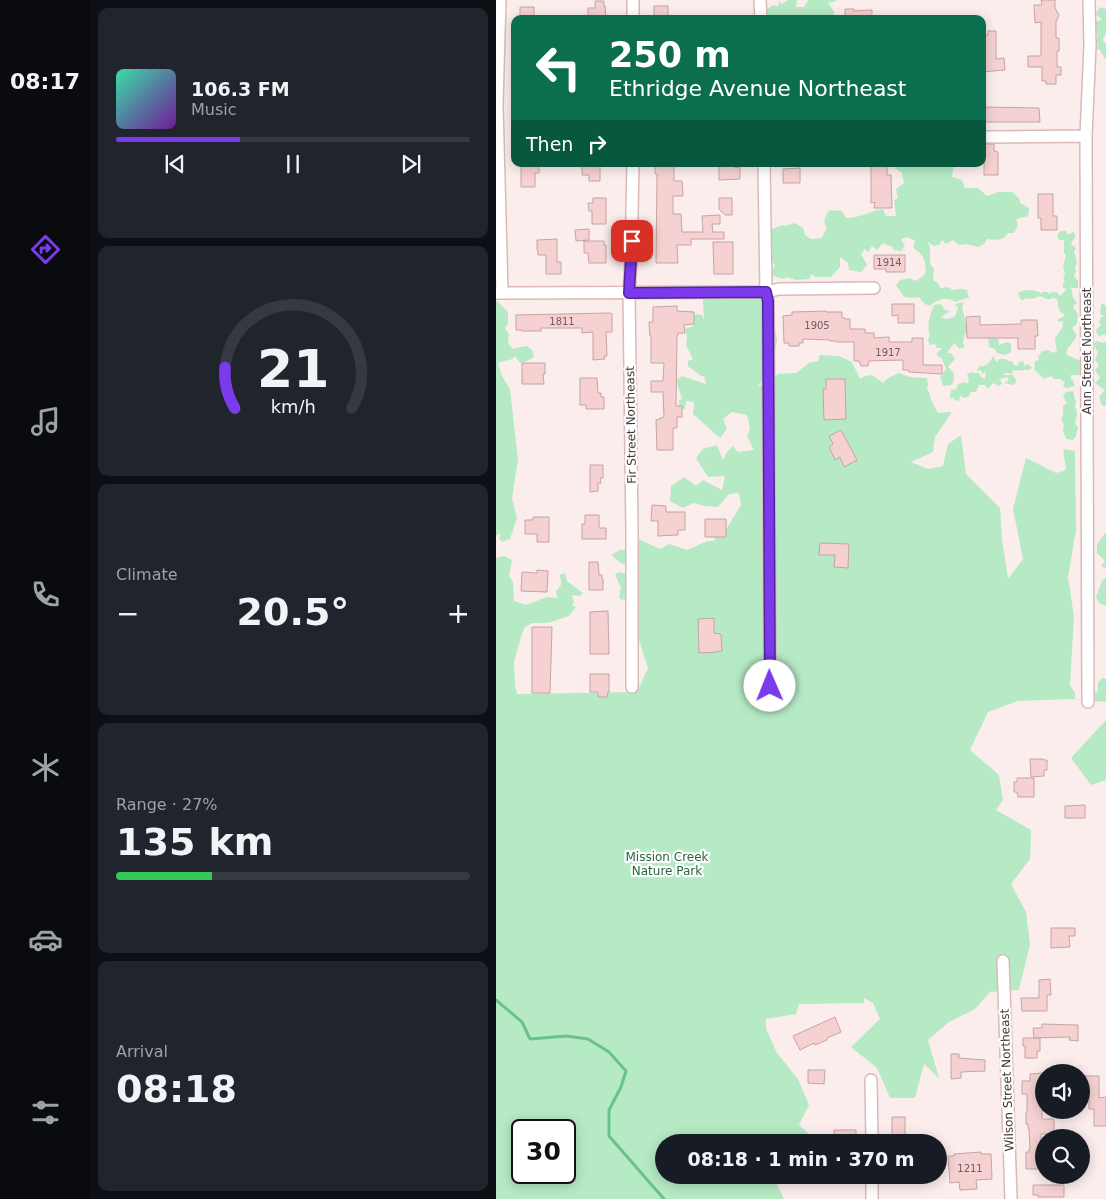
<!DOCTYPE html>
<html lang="en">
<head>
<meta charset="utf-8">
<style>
  :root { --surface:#171b24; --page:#20242c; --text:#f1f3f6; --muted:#9ea1a6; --line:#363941; --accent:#7c3aed }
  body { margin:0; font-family:"DejaVu Sans",sans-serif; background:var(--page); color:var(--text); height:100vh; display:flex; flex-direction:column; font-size:19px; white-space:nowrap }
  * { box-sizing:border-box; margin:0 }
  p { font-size:16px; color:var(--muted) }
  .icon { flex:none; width:28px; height:28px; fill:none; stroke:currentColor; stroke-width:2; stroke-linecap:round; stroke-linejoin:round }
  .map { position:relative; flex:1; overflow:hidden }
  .side { display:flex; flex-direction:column; gap:8px; padding:8px; background:#0d0f14; width:406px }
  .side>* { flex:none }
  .top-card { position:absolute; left:15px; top:15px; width:475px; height:152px; border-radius:10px; box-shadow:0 2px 12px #0003; background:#0b6e4f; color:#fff; overflow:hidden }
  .controls { position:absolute; left:539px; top:1064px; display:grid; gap:10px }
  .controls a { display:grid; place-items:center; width:55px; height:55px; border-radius:50%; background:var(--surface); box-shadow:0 2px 12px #0003; font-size:25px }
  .speed { position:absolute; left:15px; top:1119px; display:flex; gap:10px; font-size:25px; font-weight:700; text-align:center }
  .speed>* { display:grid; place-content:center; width:65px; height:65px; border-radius:50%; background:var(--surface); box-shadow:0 2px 12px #0003; line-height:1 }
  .speed .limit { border:2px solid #111; border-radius:8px; background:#fff; color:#111 }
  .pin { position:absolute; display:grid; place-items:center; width:42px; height:42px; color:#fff; margin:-21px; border-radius:10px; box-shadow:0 2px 8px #0006 }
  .me { position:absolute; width:55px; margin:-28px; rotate:359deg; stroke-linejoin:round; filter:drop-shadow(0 0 4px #0008) }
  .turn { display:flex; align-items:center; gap:18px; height:105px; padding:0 15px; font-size:22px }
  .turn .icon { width:65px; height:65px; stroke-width:2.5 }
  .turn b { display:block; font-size:35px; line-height:42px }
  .then { display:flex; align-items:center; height:48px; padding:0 15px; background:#0003; gap:10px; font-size:19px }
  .big { font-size:38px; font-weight:700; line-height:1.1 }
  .side .card { flex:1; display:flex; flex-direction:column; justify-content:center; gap:8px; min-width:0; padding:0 18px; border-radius:10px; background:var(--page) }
  .side .dial { align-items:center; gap:0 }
  .dial svg { height:130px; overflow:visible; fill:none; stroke:var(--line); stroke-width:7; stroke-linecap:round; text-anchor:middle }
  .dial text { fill:var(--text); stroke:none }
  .song { display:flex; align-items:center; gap:15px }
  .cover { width:60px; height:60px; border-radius:8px; background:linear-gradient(135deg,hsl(160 70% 55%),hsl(280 70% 35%)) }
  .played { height:5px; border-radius:2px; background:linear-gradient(90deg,var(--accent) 35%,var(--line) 35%) }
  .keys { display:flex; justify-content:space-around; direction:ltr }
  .heat { display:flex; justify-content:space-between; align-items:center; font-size:28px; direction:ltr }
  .charge { height:8px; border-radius:4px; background:linear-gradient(90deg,#34c759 27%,var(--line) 0) }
  .trip { position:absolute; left:159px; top:1134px; width:292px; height:50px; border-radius:25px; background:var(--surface); box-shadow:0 2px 12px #0003; font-weight:700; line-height:50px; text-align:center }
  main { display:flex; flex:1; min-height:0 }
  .dock { display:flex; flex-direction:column; width:90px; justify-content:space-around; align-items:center; background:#090b0e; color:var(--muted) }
  .dock .icon { width:35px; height:35px }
  .dock .active { color:var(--accent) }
  .dock b { font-size:22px; color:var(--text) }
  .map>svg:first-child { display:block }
</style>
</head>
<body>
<main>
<nav class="dock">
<b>08:17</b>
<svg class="icon active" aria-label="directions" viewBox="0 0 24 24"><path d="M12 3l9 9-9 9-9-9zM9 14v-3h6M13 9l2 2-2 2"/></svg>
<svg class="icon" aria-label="music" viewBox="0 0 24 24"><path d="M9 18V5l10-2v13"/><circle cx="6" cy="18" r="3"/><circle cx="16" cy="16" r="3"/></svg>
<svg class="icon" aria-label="phone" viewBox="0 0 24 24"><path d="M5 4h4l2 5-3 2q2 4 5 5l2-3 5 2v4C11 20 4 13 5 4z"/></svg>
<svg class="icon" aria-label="climate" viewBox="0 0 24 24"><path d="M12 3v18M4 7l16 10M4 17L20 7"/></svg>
<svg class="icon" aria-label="car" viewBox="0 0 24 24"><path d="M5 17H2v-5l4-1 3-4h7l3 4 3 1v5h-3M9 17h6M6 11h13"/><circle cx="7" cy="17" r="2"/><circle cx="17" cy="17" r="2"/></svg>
<svg class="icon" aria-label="filters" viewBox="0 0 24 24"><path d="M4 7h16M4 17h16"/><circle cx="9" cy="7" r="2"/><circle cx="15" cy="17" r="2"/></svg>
</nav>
<section class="side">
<div class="card">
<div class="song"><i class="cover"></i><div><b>106.3 FM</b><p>Music</p></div></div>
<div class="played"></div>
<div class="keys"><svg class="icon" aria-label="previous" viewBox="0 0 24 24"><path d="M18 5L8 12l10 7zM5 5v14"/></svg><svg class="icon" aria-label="pause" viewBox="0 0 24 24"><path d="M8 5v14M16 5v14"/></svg><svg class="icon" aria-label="next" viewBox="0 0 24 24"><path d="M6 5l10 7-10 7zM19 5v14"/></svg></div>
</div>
<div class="card dial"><svg viewBox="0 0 100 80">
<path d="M14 69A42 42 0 1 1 86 69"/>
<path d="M14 69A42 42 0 0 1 8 44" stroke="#7c3aed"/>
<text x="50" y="56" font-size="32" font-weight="700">21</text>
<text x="50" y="72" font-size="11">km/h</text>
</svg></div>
<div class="card"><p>Climate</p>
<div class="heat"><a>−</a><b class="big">20.5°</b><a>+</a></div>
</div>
<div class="card"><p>Range · 27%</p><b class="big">135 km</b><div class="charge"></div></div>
<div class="card"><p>Arrival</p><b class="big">08:18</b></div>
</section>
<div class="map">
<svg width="610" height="1199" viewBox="0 0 610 1199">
  <rect width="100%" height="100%" fill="#fceded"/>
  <path fill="#b5eac5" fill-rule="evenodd" d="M292 0H301L300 7H308L312 0H341L335 3 332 2 338 12 337 19H267L270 10 277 5 282 6 283 1 286 4Z
    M604 7 610 9V33L607 39 608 43H610V60L603 49 597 52V47L602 45 600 41 602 35 598 31 596 23 600 21 606 20 600 14Z
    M399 164H458L456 177 466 180 469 188H482L491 196 502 192H517L524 200V203L533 208 532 216 520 219 522 225 518 233H512C507 241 500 240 491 239L488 244 482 247 470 244 463 245 457 240 450 244 446 240 444 244 438 246 432 242 434 248V264L438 269 437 280 443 284 444 288 452 287 457 290 464 289 471 290 473 298 467 299 460 302C457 301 455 299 452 299 446 298 438 302 434 306L429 304 423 297 418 298 408 297 400 285 404 280 414 278 419 281 426 277 430 272C429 259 428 255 417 248L419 241 411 237 405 239 409 246 405 251 397 250 396 246H394L387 243 381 250 376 246 372 252 369 249 365 254 371 265 365 272 353 270 352 263 344 257V267L335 277H319L316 274 313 279 300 280 290 277 288 279 280 277 275 273 279 265 265 248 275 235 274 230 287 225 289 226 299 223 307 228 309 235 315 239 326 238 328 233 331 228C326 221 329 216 334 210L346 211 350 218C363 218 374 211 387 209L390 216H400L398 200 402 198 400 189 408 183 406 173 399 168Z
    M564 231H570L572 235 577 232 580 235 575 244 580 248 578 252 581 262 579 267 580 272 578 276 582 281V288H575L577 297 581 303 577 306 582 315 581 324 576 328 580 334V338L571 349V355L583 360 586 365 585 375H575V379L577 380 579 386 570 388 567 386 569 382 564 379H558L555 376 548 379 538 369 539 361 543 360 542 357 546 351 552 350 557 353 561 351 559 338 567 327 566 324 568 321 563 322 561 320 568 316 569 314 565 313 562 307V300L556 297 555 299H550L545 296C539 298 536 300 530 298L527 300 524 299 522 293C528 289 539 289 546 294V292H551L554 294 555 292H561L564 296 571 289 567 288V283L569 281 567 277 569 274 567 267 570 255 568 253V240H563L561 235Z
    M215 294H231L230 301 233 295 263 297 276 306 273 312 278 322 281 340 275 371 261 387 276 381 282 374 300 373 313 363 322 361 324 355 343 356 356 362 364 379C376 372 377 376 387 383L392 378 403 373 414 377 431 378 432 385 431 389 433 392 436 402 442 413 456 412 439 437 437 452 415 462 432 469 447 466 452 444 465 435 470 474 504 508 506 539 512 579 527 559 517 509 530 458 560 473 570 470 567 449 579 451 580 530 572 577 578 617 574 685 579 693V699L591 700 594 696 602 691V683L606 678 610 679V702L574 699 522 701 492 712 474 750 503 775 507 800 500 810 535 830 534 859 515 884 530 912 534 944 523 990 494 992 479 1009 453 1022 432 1040 443 1078 428 1064 419 1098H394L381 1068 355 1047 384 1019 377 1003 368 998V1003L303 1004 300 1014 270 1019V1029L281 1053 302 1079 313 1105 303 1125 312 1133V1142H168V1175H278L277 1176 288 1199H0V558L8 556 16 560 13 576 17 582 18 601 30 605 51 597 61 598 60 591C66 585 67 583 63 575L69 573 71 581 87 593 84 596 76 595 78 602 76 605 80 607 73 616 52 623H36L28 628 18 661 19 686 21 694 141 692 152 668 137 621V606L129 592V599L125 600 123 597 125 587 119 575 122 572 127 573 130 575V587L139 588 134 564H126L115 555 124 550H130L138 537 164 549 173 544 191 550 209 542 219 540 217 530 227 524 231 528 245 505 243 493 233 494 222 507 209 506 197 503 187 508 174 501 175 486 188 477 200 486 207 480 226 490 229 476 212 477 200 458 207 449 221 445 227 460 231 452 237 446 242 452 258 450 251 436 254 428 251 415 236 412 227 419 231 429 224 438 197 414 198 402 190 401 189 409 183 408V400L186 399 180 380 186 376 210 384 208 376H205L192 366V361L197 359 190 345 191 338 189 329 197 326 196 319 200 314 206 315 208 320 207 299ZM26 1130H69V1172H26Z
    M0 300 12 312V323L9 328 13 334 12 343 17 349 24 347 31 346 36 350 38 357 31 361 24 363 19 356 16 359 2 363 6 376 14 389 22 460 16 499 21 518 14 539 6 542 3 539 5 533 0 536Z
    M468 302 466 307C469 315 468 321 472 328L468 336 467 343 469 347 464 349 458 343 451 353H455L459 359 452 367 458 373V380L456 385 447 386 444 377 450 369 446 359 440 354 446 348H441L439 344 434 345 432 340 434 335C430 325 434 315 438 305L445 304 449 310 454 311 445 317C451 320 453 319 459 316L462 308 459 304Z
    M606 303 610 306V336L608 334 604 337 600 332 601 328 605 326 603 322 605 317H609L605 315 604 309Z
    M500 337 503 341V345L511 342 515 344V352L509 355 501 353 499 349 493 347 492 338Z
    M600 341 608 343 610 341V406H606L603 397 609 390 599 383 604 378 599 370 603 365 599 360 602 352 597 345Z
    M497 356 501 362 503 359H509L512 361H516L518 365 522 366V363L527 361 529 366 532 364 536 368 533 370C527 369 524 372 517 370L516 374 510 373 506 375H517L521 382 517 385 508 383 513 380 511 377 504 379 506 384 503 386 497 383 492 389 489 385H483L480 392H475L473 396 469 398 464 396 463 401 458 400 459 397 454 399 455 390 460 389 462 384 468 382 471 384 473 379 471 374 475 372 479 373H483L484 376 489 379 490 371 487 374 484 370 480 371 484 366C491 367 494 362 497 356Z
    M578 391V397L580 401 579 407C582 411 581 417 579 422L582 428 580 436 577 440 571 439C567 434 566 430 568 424L565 420 567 415V406L571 403 567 396 570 392Z
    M609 533H610V569L605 566 609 561 601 553V544Z
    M610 577V606L603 603 600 597 606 581Z
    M610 720V780L595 785 575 758Z"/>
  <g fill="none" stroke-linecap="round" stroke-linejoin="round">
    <path stroke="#6cc189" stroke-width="3" d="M0 1000 26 1022 34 1039 70 1036 92 1039 113 1052 130 1071 125 1087 113 1110V1136L168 1199"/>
  </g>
  <path fill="#f5d1d1" stroke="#c6a4a4" d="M545 0H559V8L563 15 560 22V38H563V51H561V67H565V75H560V84H550V81H546V67H532V56H545V22L539 23 538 5H546Z
    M99 1H108V7L109 6 110 19H94V16H92V8H99Z
    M158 6H172V19H158Z
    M24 7H38V19H24Z
    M349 9H358V11L376 10V19H349Z
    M492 31H500V59L508 58 509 70 486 72V35H492Z
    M486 107 543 108 544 122H486Z
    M488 144H498V151L502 152V175H488Z
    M25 164H43V173H39V187H25Z
    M92 164H104V181H93V175H86V166H92Z
    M159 164H178V181H186L187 196H177V214H185L186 232H207L206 216 224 215V224H216L217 232H228V239H195V245H181L182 263H160L161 174H159Z
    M223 164H239V168L244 167V179L223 180Z
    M375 164H391V175H395L396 208H378L379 202 375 203Z
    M304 168V183H287V169Z
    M542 194H557V216H561V230H545V218H542Z
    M97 198H110V224H96V211H93L92 203H97Z
    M223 198H236V215H229L223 209Z
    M93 229V240L80 241 79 230Z
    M61 239V262H65V274H50V255H42V250H41V240Z
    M88 241H108V245H110V263H93L92 253H88Z
    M217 242H237V274H218Z
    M378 255H409V272H390V269H378Z
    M396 304H418V323H402V315L396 316Z
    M181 306V311L198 312V324L188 325 189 333H182V335H181L180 406H186V417H181V428H177V450H161L160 420 164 419V418L168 417 167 392H155V381H167L168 363H155V336H154L153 322H157V307Z
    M330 311V312H346V318H349V319H354V329H369V333H378V338L393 337V342H416V338H427V365H446V374L413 372 412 370H407V360L373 361 372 366H365L363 361H358V342H340V341H334V340L307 339V343H303V346H293V343H288L287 316 296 315V312Z
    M114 313 116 314V332H110L111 356H108L109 359 97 360V332L86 333V328H45V331H26V330H20V315Z
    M484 316V325L525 324V320H541L542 336H539V349H522V338H471L470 317Z
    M26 363H49V374H47L48 384H26Z
    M84 378H101L102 393H105V397H108V409H90V405H84Z
    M330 379H349L350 419 328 420 327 389H330Z
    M345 430 361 460 348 467 344 457 339 460 333 447 337 444 333 436Z
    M94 465H107V478H104L105 483H102V491L94 492Z
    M156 505 170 506V512H189V530H182V535L162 536V521H155Z
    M89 515H103V528H110V539H86V524H89Z
    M37 517H53V542H41V534H29V520H37Z
    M209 519H230V537H209Z
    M324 543 353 544 352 568 338 567 339 555H323Z
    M93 562H102L103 575H106V579H107V590H93Z
    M41 570 52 571 51 592 25 591 26 572 41 573Z
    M112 611 113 654H94V612Z
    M218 618V633L225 634 226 651H222V652L203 653 202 619Z
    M36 627H56L54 693H36Z
    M94 674H113V692H112L111 697H102V692H94Z
    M534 759H547L548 760H551V770H548V776L535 777Z
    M521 778H538V797H522L521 792H518V782H521Z
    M589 805V818H569V806Z
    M555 928H579V936H573L574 947 555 948Z
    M554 979 555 995H551V1011H526L525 998H543V980Z
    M339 1017 345 1032 331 1038V1040L319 1045 318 1043 304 1050 297 1036Z
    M546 1024 582 1025V1041L573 1040 574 1037 538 1038 537 1028H546Z
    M527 1038H544V1051H541V1058H529V1046H527Z
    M455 1054H463V1058L489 1060V1071L465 1072V1078L455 1079Z
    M312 1070H329L328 1084 312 1083Z
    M548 1073V1094H546V1119H558V1134H545V1150H542V1169H530V1152H533V1149H534L533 1129H532V1124H530V1112H531V1094H526V1081H534V1074Z
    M586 1076H603V1098L610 1097V1126H598V1109H593V1097H587Z
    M396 1117H409V1142H396Z
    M338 1130H360V1142H338Z
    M485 1152V1154H495L496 1179 480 1180 481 1189 464 1190 463 1182 454 1183 452 1156H458V1154Z
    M537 1185H568V1197H542V1195H537Z"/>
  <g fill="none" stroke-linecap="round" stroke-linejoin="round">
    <g stroke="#dbb9b9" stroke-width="14">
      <path id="street" d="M4 0 1 105 6 293
        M137 0V19
        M264 0 265 19
        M486 137 590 136
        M268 164 270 292 272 301 274 686
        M0 293 270 292 283 289 378 288
        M136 687V532L133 293 135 260 137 164
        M592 702 590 136 594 45 593 0
        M507 961 515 1199
        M375 1080 376 1142
        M376 1175V1199"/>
    </g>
    <use href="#street" stroke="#fff" stroke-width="11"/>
  </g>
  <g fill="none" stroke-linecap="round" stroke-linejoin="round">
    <g stroke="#51269a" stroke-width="12">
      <path id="route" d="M136 241 133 293 270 292 272 301 274 686"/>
    </g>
    <use href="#route" stroke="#7c3aed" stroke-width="9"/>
  </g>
  <g text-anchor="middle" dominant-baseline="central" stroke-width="4.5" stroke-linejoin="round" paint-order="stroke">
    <g font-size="10" fill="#725e5e">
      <text x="393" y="262">1914</text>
      <text x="66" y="321">1811</text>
      <text x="321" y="325">1905</text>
      <text x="392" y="352">1917</text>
      <text x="474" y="1168">1211</text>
    </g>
    <g font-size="12" fill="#463838" stroke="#fefefe">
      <text transform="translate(591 351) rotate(-90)">Ann Street Northeast</text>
      <text transform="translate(135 425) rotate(-91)">Fir Street Northeast</text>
      <text transform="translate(511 1080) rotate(-92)">Wilson Street Northeast</text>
    </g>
    <g font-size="12" fill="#296540" stroke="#fefefe">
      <text x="171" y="857">Mission Creek<tspan x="171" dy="14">Nature Park</tspan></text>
    </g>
  </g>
</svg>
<div class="controls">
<a><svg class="icon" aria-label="sound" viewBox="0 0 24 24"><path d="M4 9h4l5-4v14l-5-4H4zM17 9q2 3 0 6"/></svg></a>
<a><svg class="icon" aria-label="search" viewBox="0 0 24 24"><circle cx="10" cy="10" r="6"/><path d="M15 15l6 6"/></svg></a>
</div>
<div class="speed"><div class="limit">30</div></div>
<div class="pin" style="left:136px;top:241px;background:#d93025"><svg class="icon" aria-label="arrive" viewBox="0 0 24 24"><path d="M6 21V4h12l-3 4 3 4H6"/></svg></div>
<svg class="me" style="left:274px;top:686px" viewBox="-20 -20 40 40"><circle r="19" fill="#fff"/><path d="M0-13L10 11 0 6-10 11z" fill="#7c3aed"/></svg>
<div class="trip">08:18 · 1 min · 370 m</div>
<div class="top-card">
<div class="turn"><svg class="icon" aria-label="left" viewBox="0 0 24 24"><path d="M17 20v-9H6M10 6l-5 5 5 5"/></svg><div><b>250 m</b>Ethridge Avenue Northeast</div></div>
<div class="then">Then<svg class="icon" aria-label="right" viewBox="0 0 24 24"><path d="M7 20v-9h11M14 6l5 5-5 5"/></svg></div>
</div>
</div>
</main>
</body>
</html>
